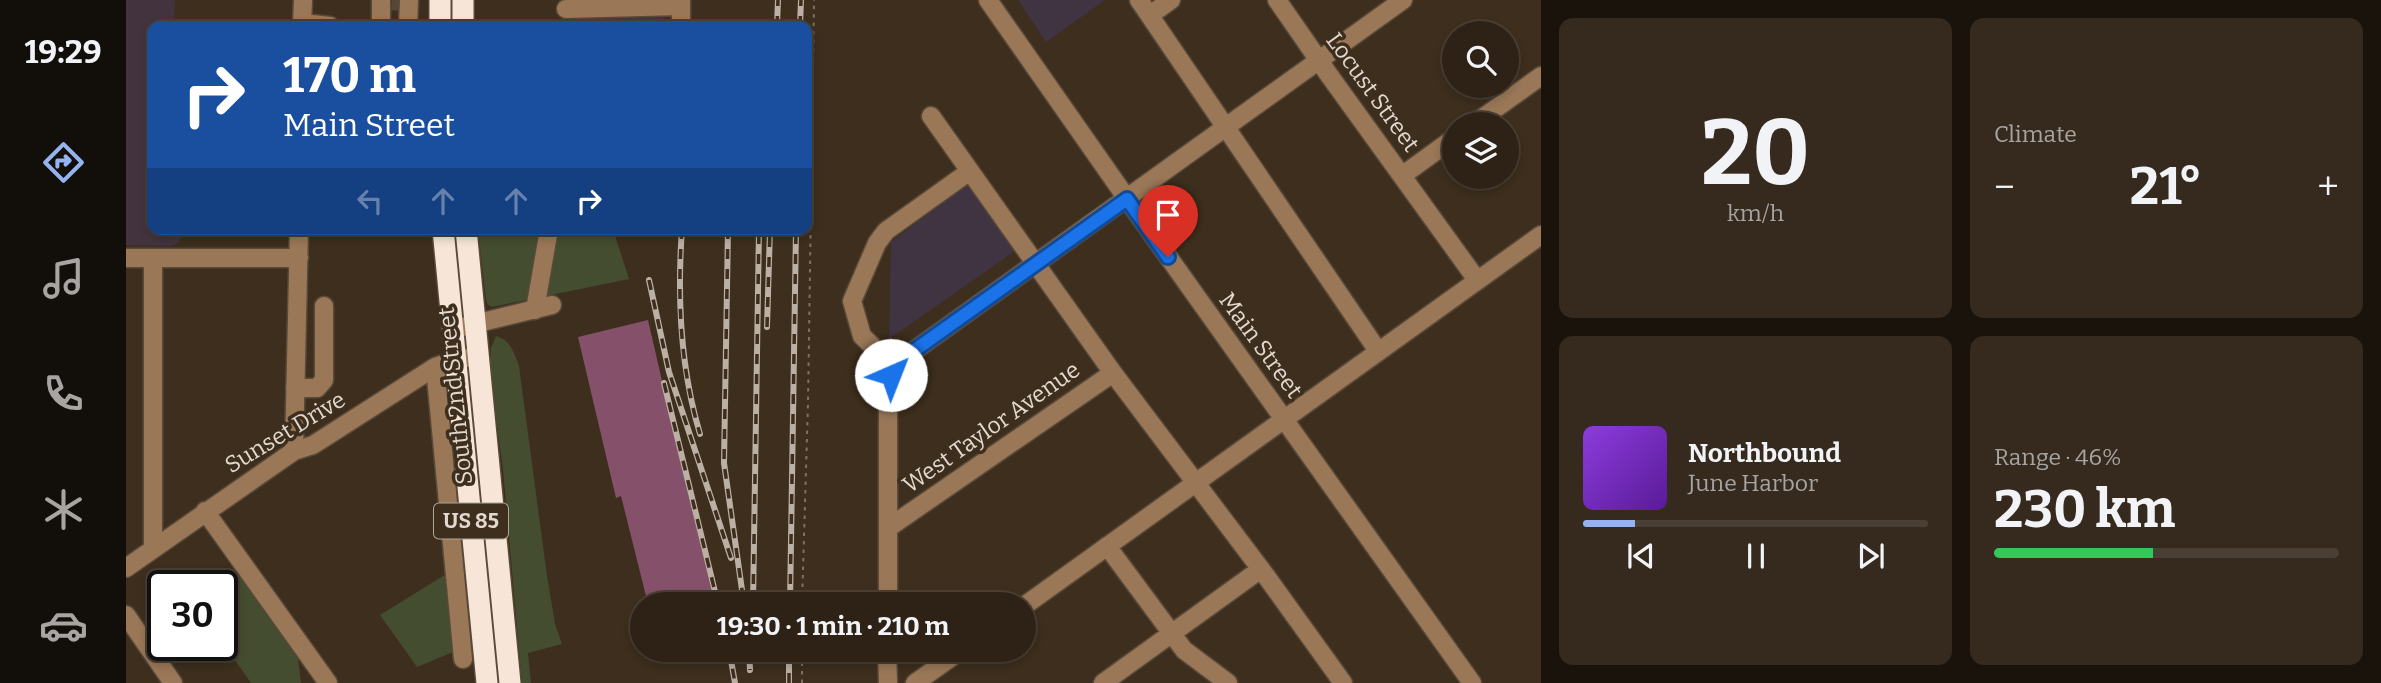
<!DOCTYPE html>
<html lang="en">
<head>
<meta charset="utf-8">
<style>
  :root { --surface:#2e2216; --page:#362a1f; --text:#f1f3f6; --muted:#a7a4a1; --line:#493f35; --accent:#95b2f1 }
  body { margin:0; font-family:Bitter,serif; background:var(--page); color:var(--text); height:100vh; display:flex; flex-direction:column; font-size:26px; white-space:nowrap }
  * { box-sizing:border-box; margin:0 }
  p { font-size:23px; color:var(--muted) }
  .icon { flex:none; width:38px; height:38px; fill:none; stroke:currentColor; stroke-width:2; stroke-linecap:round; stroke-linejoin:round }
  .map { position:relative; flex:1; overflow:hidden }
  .side { display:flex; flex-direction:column; gap:18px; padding:18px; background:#19130c; width:840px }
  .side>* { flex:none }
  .banner { position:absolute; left:21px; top:21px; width:665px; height:214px; border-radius:14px; box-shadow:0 4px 10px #0003,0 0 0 2px var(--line); background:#1a4fa0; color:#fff; overflow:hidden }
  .buttons { position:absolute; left:1316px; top:21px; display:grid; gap:14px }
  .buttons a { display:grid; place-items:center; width:77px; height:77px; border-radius:50%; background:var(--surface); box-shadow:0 4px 10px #0003,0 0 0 2px var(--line); font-size:35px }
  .speed { position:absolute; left:21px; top:570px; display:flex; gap:14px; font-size:35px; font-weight:700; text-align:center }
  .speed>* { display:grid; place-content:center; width:91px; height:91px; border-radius:50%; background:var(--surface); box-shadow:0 4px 10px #0003,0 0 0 2px var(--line); line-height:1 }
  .speed .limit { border:4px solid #111; border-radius:10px; background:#fff; color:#111 }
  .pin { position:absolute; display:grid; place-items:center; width:60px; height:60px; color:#fff; margin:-72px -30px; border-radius:50% 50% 50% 0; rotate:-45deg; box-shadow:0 0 7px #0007 }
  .pin .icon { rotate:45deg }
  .me { position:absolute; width:77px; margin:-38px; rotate:44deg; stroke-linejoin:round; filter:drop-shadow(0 0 5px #0008) }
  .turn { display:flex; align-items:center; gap:24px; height:147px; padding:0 21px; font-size:32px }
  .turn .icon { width:91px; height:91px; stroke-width:2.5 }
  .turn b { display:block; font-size:49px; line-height:60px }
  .lanes { display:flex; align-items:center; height:66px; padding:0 21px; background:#0003; justify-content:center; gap:35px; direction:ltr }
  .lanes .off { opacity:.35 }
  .big { font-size:52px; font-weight:700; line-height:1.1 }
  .side .card { flex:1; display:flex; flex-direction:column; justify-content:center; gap:10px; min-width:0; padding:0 24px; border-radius:14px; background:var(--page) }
  .side .dial { align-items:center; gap:0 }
  .dial b { font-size:91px; line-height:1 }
  .song { display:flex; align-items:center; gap:21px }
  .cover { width:84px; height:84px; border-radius:10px; background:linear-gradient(135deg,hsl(270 70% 55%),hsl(270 70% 35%)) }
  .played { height:7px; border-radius:4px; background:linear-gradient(90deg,var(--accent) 15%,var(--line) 15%) }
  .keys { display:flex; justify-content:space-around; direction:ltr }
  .heat { display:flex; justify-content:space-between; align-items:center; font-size:38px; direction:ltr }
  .charge { height:10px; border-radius:5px; background:linear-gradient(90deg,#34c759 46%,var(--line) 0) }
  .side .tiles { flex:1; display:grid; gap:18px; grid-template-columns:repeat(2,1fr) }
  .trip { position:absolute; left:504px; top:592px; width:406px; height:70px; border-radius:35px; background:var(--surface); box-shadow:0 4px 10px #0003,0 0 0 2px var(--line); font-weight:700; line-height:70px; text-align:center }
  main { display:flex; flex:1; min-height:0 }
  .tabs { display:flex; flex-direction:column; width:126px; justify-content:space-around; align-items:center; background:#120e09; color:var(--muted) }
  .tabs .icon { width:49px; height:49px }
  .tabs .active { color:var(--accent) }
  .tabs b { font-size:32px; color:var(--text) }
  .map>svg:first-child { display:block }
</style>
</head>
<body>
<main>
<nav class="tabs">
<b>19:29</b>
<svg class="icon active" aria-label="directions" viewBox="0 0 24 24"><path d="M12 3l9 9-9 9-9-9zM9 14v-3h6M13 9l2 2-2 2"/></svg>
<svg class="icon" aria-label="music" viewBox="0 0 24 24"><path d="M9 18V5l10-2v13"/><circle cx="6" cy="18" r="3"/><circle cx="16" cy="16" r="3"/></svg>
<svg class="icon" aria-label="phone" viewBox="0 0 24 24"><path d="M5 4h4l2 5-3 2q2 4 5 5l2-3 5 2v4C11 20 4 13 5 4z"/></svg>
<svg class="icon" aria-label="climate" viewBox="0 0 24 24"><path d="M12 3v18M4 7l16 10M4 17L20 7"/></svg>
<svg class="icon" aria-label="car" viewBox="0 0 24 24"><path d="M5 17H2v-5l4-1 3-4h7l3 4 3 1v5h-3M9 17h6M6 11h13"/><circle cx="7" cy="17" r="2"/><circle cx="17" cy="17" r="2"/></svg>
</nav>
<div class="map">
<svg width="1415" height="683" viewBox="0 0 1415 683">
  <rect width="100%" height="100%" fill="#3d2e1d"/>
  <path fill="#403443" d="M446 0H538L539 26H446Z
    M892 0H979L920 42Z
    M842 184 889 251 763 339 765 242Z"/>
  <path fill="#43333f" d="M0 0H49L48 26H26V229H56V235L52 243 45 246 0 245Z"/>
  <path fill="#454d30" d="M352 229H487L503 279 366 307 362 305 360 300Z
    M370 336C385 340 388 353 393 366L421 576 429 624 436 644 402 653 405 683H396L377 469 362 357 365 356V348Z
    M113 570 172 659 175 683H125L96 642V586H88Z
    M322 573 332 650 291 667 254 615Z"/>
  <path fill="#85516a" d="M522 320 559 481 589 604H522L495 496 490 498 452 337Z
    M533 649H574L575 653 536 662Z"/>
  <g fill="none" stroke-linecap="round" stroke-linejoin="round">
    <path stroke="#564838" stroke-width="18" stroke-dasharray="18 9" stroke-linecap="butt" d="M266 1 276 2"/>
    <g stroke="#584939" stroke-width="21">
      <path id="minor" d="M255 0V26
        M555 0V26
        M862 0 1011 213 1346 683
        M1013 0 1252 351
        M1151 0 1203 75 1351 280
        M440 9 555 6
        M1024 15 1045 0
        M176 23 204 26
        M176 26 177 0
        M282 26 283 0
        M805 116 987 373
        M1348 124 1415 76
        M1277 175 1328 138
        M0 258H173
        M27 258V547
        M409 310 423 229
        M336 327 426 305
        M309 367 337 659
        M769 368 736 336 726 301 751 243 760 231 844 171
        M169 388H191L198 380V306
        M168 451 173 229
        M79 511 202 683
        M762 528 987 373 1140 576 1217 683
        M981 546 1058 650 1102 683
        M0 568 168 451 187 445 309 367 329 360 352 356
        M762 604V391L769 368 782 355 1277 0
        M898 606 1415 235
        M0 615 47 683
        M761 649 762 683
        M789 683 837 649
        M977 683 1135 569"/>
    </g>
    <g stroke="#584939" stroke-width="24">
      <path id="highway" d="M314 26V0
        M337 26V0
        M317 229 361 683
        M340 229 384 683"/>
    </g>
    <path stroke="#7f7264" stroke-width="2" stroke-dasharray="3.5 5" stroke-linecap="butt" d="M676 604 682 403 688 0
      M676 683V649"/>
    <use href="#minor" stroke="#997757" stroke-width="18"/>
    <use href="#highway" stroke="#f7e6d7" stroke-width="21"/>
    <g stroke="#bcb0a5" stroke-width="6">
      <path id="rail" d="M651 26 652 0
        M674 26 675 0
        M556 229C551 298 554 367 574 434
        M602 229 598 463 618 604
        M523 280 543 372 605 558
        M641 327 644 229
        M538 383 592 604
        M627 604 633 229
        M664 604 670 229
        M603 649 609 683
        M623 649 624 670
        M663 683V649"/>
    </g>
    <use href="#rail" stroke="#3d2e1d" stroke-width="3.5" stroke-dasharray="10" stroke-linecap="butt"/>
  </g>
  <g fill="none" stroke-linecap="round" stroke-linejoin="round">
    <g stroke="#114b97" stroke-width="18">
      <path id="route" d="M765 375 769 368 782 355 1001 199 1042 257"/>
    </g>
    <use href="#route" stroke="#1a73e8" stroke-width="12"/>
  </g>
  <g text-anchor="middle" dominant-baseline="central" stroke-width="7" stroke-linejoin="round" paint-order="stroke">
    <rect fill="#3d2e1d" stroke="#b1a69a" stroke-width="2" x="308" y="503.5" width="74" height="35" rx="5"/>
    <g font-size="21" font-weight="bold" fill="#e3d9cf">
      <text x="345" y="521">US 85</text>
    </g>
    <g font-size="23" fill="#e3d9cf" stroke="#3d2e1d">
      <text transform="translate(1247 92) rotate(54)">Locust Street</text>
      <text transform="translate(1135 345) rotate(54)">Main Street</text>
      <text transform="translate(329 396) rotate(-96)">South 2nd Street</text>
      <text transform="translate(865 427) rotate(-35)">West Taylor Avenue</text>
      <text transform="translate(159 432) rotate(-31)">Sunset Drive</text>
    </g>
  </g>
</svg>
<div class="buttons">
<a><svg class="icon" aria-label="search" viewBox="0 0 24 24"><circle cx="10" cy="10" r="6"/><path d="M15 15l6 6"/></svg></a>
<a><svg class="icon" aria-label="layers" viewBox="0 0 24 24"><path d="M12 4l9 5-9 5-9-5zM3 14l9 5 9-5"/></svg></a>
</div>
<div class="speed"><div class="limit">30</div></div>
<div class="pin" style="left:1042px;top:257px;background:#d93025"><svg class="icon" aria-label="arrive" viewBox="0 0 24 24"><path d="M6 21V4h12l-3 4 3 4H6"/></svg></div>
<svg class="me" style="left:765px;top:375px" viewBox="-20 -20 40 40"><circle r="19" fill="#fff"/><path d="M0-13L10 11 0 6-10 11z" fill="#1a73e8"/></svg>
<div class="trip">19:30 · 1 min · 210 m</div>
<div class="banner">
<div class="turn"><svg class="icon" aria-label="right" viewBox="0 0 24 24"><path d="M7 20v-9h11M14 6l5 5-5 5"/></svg><div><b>170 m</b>Main Street</div></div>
<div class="lanes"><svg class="icon off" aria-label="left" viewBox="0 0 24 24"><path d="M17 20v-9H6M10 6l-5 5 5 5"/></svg><svg class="icon off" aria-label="ahead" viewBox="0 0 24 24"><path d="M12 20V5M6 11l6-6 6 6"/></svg><svg class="icon off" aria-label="ahead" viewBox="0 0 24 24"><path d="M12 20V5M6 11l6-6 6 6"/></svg><svg class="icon" aria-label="right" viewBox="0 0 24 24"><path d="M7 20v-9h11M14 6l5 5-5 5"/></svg></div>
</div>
</div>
<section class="side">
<div class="tiles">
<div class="card dial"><b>20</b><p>km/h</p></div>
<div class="card"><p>Climate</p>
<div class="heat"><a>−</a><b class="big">21°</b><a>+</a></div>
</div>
<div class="card">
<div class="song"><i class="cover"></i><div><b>Northbound</b><p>June Harbor</p></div></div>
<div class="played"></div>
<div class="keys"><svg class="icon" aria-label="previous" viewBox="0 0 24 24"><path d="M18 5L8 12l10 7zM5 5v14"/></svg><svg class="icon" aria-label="pause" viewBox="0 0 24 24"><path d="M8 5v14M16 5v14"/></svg><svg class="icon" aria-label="next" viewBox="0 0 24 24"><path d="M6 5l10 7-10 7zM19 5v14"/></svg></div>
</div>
<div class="card"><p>Range · 46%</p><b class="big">230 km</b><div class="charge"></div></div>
</div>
</section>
</main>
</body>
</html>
